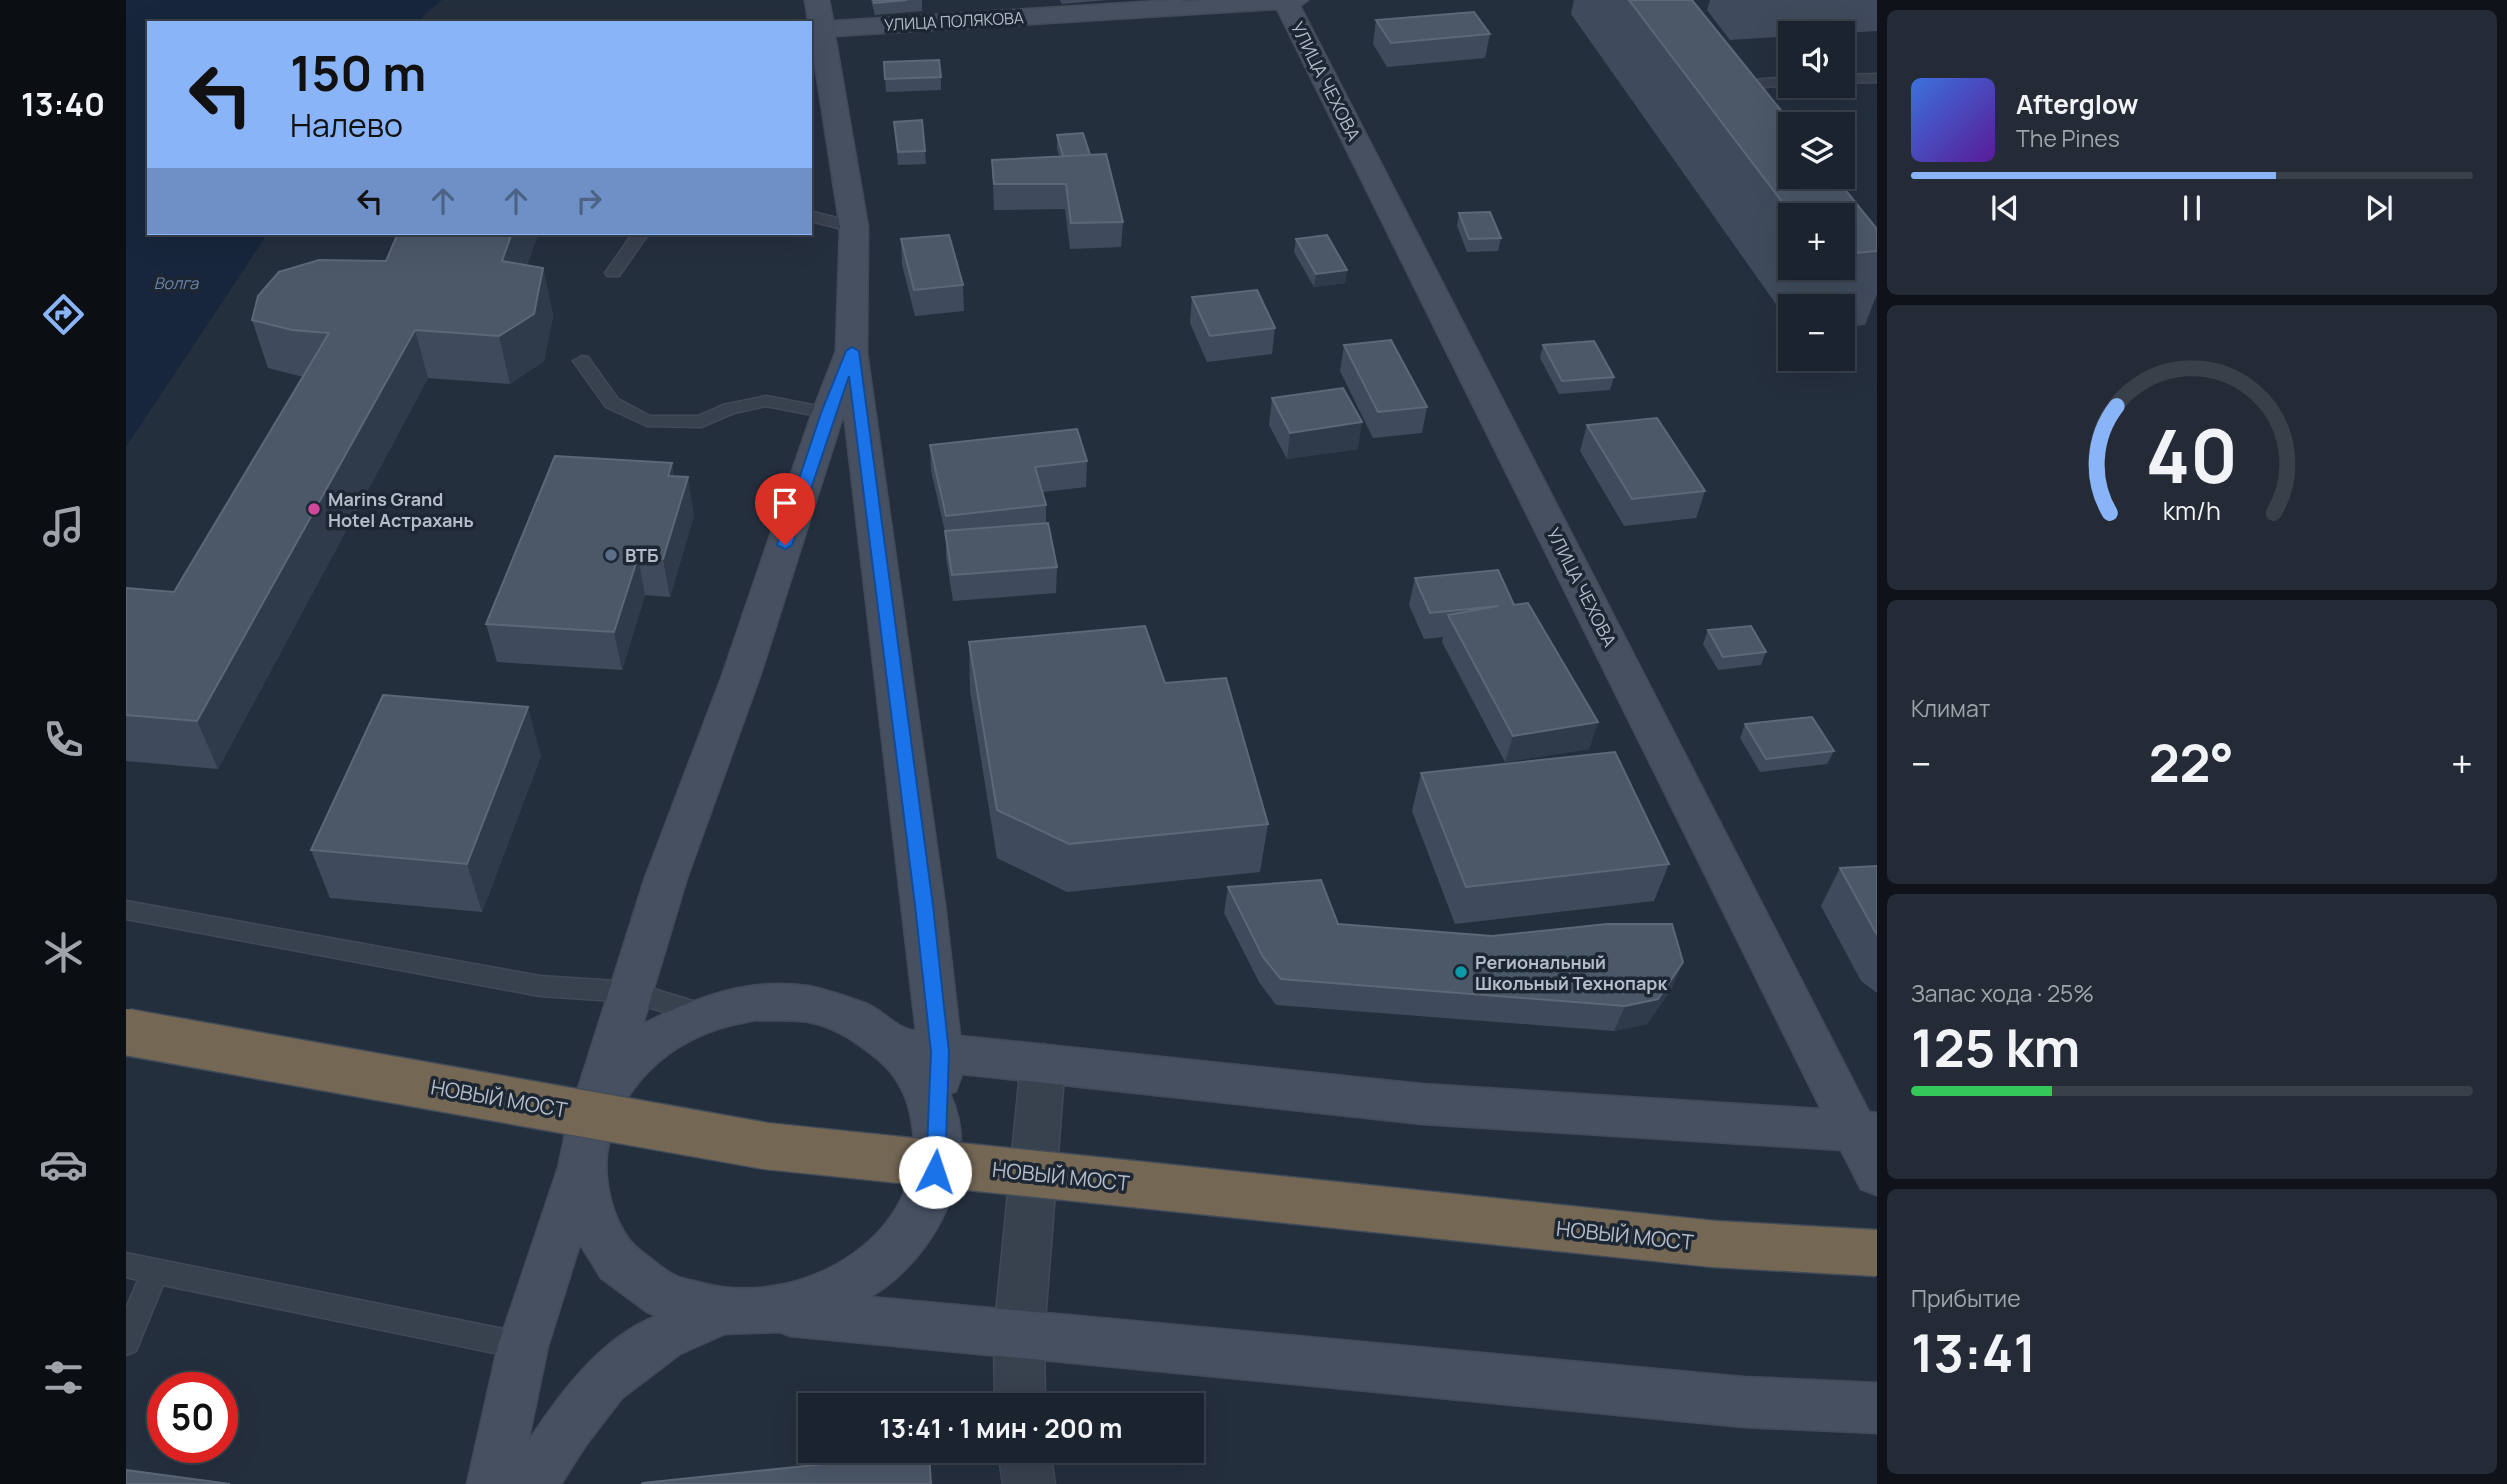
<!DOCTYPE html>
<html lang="ru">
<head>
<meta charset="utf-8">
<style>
  :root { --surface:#1b232e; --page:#242b36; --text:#f1f3f6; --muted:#a0a4aa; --line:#39404a; --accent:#8ab4f8 }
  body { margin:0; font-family:Manrope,sans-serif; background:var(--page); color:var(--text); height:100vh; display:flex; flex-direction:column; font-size:26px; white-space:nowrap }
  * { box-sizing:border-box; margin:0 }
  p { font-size:23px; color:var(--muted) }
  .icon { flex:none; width:38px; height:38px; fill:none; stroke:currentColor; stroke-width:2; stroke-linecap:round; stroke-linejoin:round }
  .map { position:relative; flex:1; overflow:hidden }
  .details { display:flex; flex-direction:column; gap:10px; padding:10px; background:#0f1319; width:630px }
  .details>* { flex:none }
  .guide { position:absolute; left:21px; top:21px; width:665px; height:214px; border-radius:0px; box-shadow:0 7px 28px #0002,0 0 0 2px var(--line); background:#8ab4f8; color:#111; overflow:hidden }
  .buttons { position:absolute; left:1652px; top:21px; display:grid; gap:14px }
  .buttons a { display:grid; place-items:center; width:77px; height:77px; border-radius:0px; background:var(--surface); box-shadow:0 7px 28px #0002,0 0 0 2px var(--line); font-size:35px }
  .speed { position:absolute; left:21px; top:1372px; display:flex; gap:14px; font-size:35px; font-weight:700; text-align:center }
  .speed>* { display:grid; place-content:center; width:91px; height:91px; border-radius:50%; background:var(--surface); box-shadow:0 7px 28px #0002,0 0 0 2px var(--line); line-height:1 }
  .speed .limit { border:10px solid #d22; background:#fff; color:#111 }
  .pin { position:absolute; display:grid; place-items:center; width:60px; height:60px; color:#fff; margin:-72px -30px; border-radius:50% 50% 50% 0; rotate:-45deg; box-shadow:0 0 7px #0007 }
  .pin .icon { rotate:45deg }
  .me { position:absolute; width:77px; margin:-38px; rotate:4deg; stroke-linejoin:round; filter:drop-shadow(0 0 5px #0008) }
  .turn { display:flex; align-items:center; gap:24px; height:147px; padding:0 28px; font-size:32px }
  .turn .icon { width:91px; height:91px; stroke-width:2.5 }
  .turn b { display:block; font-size:49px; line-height:60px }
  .lanes { display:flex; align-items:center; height:66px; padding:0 28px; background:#0003; justify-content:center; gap:35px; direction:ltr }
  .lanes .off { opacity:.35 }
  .big { font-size:52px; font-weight:700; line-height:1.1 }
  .details .card { flex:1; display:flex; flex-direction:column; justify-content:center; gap:10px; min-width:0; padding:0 24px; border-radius:10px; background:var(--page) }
  .details .dial { align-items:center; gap:0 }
  .dial svg { height:182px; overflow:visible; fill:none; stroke:var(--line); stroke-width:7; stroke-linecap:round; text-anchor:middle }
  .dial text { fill:var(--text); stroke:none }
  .song { display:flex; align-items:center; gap:21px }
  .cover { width:84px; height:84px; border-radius:10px; background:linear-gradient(135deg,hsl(220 70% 55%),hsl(270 70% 35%)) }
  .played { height:7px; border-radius:4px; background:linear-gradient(90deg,var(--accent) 65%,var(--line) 65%) }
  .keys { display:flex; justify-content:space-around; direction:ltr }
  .heat { display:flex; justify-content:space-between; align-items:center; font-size:38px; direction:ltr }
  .charge { height:10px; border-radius:5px; background:linear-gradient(90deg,#34c759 25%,var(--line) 0) }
  .trip { position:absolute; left:672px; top:1393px; width:406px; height:70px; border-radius:0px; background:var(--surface); box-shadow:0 7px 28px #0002,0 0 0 2px var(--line); font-weight:700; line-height:70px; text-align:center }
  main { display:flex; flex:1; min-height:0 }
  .tab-bar { display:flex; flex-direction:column; width:126px; justify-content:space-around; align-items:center; background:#0b0e12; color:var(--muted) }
  .tab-bar .icon { width:49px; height:49px }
  .tab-bar .on { color:var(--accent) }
  .tab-bar b { font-size:32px; color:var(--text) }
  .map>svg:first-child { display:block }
</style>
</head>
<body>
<main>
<nav class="tab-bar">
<b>13:40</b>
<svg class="icon on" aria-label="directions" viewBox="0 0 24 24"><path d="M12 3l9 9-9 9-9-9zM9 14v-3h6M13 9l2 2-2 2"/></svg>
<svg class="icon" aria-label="music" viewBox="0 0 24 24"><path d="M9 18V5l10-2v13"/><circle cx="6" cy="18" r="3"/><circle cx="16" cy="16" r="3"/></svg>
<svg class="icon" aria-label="phone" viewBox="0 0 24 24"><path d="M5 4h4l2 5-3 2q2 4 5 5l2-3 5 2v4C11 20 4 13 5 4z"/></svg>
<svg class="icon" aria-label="climate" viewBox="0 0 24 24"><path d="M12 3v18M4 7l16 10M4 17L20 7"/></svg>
<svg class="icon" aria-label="car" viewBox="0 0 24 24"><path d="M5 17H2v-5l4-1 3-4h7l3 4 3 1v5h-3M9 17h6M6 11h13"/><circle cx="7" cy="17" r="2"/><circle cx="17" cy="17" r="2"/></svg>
<svg class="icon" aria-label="filters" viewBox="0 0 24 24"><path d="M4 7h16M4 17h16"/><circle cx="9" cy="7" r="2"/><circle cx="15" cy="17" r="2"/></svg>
</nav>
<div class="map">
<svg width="1751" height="1484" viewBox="0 0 1751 1484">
  <rect width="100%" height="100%" fill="#242f3e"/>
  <path fill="#17263c" d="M0 0H316L300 13 293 23H23V233H142L0 447Z"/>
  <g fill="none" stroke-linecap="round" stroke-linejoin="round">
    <g stroke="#414a57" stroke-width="3">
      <path id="lane" d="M1751 74V82L1717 83V75Z
        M1664 77V85L1617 89 1610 85 1617 81Z
        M684 211 734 224 736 227 728 232 684 221Z
        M507 233H523L493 276H481L479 273Z
        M456 356 462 357 492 399 524 416H572L597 405 640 396 702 408 711 413 702 418 640 406 608 413 575 427 521 426 480 407 447 361Z
        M0 901 414 976 505 982 586 1007 590 1014 586 1021 578 1024 505 1002 414 996 0 919Z
        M0 1253 397 1333 407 1337 411 1346 407 1355 397 1359 37 1285 10 1351 0 1355V1309L12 1280 0 1277Z"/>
    </g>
    <g stroke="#414a57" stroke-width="3">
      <path id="street" d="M917 1044 933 1050 939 1063 918 1334 919 1405H869L868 1334 895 1063 901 1050Z
        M872 1451H924L929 1484H877Z"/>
    </g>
    <g stroke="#414a57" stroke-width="3">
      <path id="secondary" d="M679 0H703L707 21 1049 0H1182L1174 6 1743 1112 1751 1113V1195L1735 1189 1715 1150 1296 1124 836 1074 830 1091 824 1094C858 1166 808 1260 744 1297L1618 1377 1751 1383V1433L1618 1427 664 1336 654 1332 599 1334 554 1354 496 1398 460 1445 435 1484H341L372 1346 432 1168 443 1117 519 878 596 676 686 413 710 351 714 227ZM1151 9 1695 1109 1296 1084 834 1036 819 905 741 353 742 227 709 36ZM718 413 790 1031C770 1029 757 1010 739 1003 721 997 701 989 682 986 622 977 568 998 517 1024L561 878 634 676ZM630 1020C647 1021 666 1019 683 1022 707 1027 724 1038 744 1053 768 1070 782 1094 786 1123 805 1234 678 1308 580 1284 571 1281 558 1280 550 1276 537 1270 526 1259 515 1251 496 1237 486 1210 482 1187 470 1117 524 1051 589 1030 602 1025 616 1023 630 1020ZM454 1244 475 1278 521 1312 530 1316C474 1339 434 1393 402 1442L422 1346Z"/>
    </g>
    <use href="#lane" fill="#38414e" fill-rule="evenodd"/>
    <use href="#street" fill="#38414e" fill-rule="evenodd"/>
    <use href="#secondary" fill="#465061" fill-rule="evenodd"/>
    <g stroke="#434c59" stroke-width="49" stroke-linecap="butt">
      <path id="highway-bridge" d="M0 1032 640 1146 1588 1244 1751 1253"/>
    </g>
    <use href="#highway-bridge" stroke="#746855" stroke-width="46"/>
  </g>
  <path fill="#3f4b5c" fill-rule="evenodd" d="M745 0H796V11L749 15Z
    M934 0H981L936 4Z
    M1056 0H1077L1057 2Z
    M1448 0H1566L1751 229V294L1739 325 1717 327V306H1664V324L1445 14ZM1664 215H1717V268H1664Z
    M1584 0H1751V31L1717 33H1664V36L1604 40 1581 10Z
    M1250 20 1364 34 1359 58 1261 67 1247 44Z
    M758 62 815 77V90L760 92Z
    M768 122 799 151 800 164 772 165Z
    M931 135 964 155 997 222 995 247 944 249 939 209 868 210 866 160 933 156 931 148Z
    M1333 213 1375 238 1372 251 1341 252 1331 226Z
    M272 233H416L412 234 401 265 417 268 427 316 418 361 384 384 302 378 92 769 0 761V588L48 592 177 377 142 368 126 320 260 261Z
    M1170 239 1221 270 1219 283 1188 287 1168 252Z
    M775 240 837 285 838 311 789 316 776 265Z
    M1066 297 1149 328 1146 354 1081 362 1064 323Z
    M1218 345 1301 407 1296 433 1247 438 1214 371Z
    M1417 345 1488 377 1484 390 1433 394 1414 358Z
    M1146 398 1232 449 1161 459 1143 425Z
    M1461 425 1579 491 1570 518 1498 526 1454 451Z
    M804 445 961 461 960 487 917 492 920 505V523L931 567 930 593 827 601 820 557V536L805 471Z
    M548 476 568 515 544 597 519 595 496 670 371 662 360 624Z
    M1289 578 1388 605 1472 722 1463 749 1379 762 1316 642 1317 637 1298 639 1283 605Z
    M1582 630 1640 652 1635 665 1592 670 1577 644Z
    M843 642 1039 683 1142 824 1134 872 941 892 871 858 844 691Z
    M1619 724 1708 751 1701 764 1634 772 1614 738Z
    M415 756 356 912 204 898 185 850Z
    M1295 773 1543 864 1528 901 1329 924 1286 811Z
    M1751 866V993L1735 981 1695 906 1714 868Z
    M1102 887 1212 924 1546 988 1521 1024 1488 1031 1150 1005 1133 982 1098 913Z"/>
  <path fill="#2f3b4b" d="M386 233H416L412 234 386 308 376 261Z
    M417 268 427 316 418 361 384 384 373 336Z
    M1221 270 1219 283 1188 287 1190 274Z
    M289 330 302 378 92 769 71 721Z
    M1236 422 1232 449 1161 459 1164 433Z
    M546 463 552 501 542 476Z
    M562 477 568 515 544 597 537 559Z
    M512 557 519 595 496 670 488 632Z
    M402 707 415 756 356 912 341 864Z
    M1472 722 1463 749 1379 762 1387 736Z
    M1557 962 1546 988 1521 1024 1488 1031 1499 1006Z"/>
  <path fill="#4b5868" stroke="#5c6777" stroke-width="2" d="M747 0H781L748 3Z
    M1503 0H1566L1666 124H1664V177H1709L1751 229V251L1717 254V215H1666Z
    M1348 12 1364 34 1265 43 1250 20Z
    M813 60 815 77 759 79 758 62Z
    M796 120 799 151 772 152 768 122Z
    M957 133 964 155 937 156 931 135Z
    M980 154 997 222 945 223 940 184H868L866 160Z
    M1364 212 1375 238 1343 239 1333 213Z
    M272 233H386L376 261 417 268 408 314 373 336 289 330 71 721 0 715V588L48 592 203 333 166 330 126 320 132 296 153 272 193 260 260 261Z
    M823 235 837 285 788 290 775 239Z
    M1201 235 1221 270 1190 274 1170 239Z
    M1131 290 1149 328 1084 336 1066 297Z
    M1265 340 1301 407 1252 412 1218 345Z
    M1468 341 1488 377 1436 381 1417 345Z
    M1217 388 1236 422 1164 433 1146 398Z
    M1531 418 1579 491 1506 499 1461 425Z
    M951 429 961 461 909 467 920 505 820 516 804 445Z
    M429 456 546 463 542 476 562 477 537 559 512 557 488 632 360 624Z
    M922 523 931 567 826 575 819 531Z
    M1372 570 1388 605 1402 603 1472 722 1387 736 1322 615 1372 606 1304 613 1289 578Z
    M1019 626 1039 683 1100 678 1142 824 943 844 871 810 843 642Z
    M1625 626 1640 652 1597 657 1582 630Z
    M257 695 402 707 341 864 185 850Z
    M1686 717 1708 751 1640 759 1619 724Z
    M1489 752 1543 864 1340 887 1295 773Z
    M1751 866V935L1714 868Z
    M1195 880 1212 924 1366 936 1481 924H1546L1557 962 1532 999 1499 1006 1155 979 1137 957 1102 887Z
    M803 1453 805 1484H516L517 1483Z
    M0 1470 104 1484H0Z"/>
  <path fill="#1a73e8" stroke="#114b97" stroke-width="2" d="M726 347 733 351 807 905 823 1052 819 1172 816 1179 809 1181 802 1179 800 1172 805 1052 789 905 723 376 666 545 659 549 651 545 695 413 720 351Z"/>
  <circle fill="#d1479c" stroke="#1d2633" stroke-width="2.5" cx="188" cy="509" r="7"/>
  <circle fill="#5c6f8a" stroke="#1d2633" stroke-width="2.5" cx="485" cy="555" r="7"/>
  <circle fill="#0f9aa8" stroke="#1d2633" stroke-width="2.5" cx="1335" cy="972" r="7"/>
  <g text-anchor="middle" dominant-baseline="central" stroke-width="7" stroke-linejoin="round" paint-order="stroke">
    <g font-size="16" fill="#b4bcc9" stroke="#1d2633">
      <text transform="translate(828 21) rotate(-3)">УЛИЦА ПОЛЯКОВА</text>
    </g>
    <g font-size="16" font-style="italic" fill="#6d86a8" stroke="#1d2633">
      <text x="50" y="283">Волга</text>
    </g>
    <g font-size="18" fill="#b4bcc9" stroke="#1d2633">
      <text transform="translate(1200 81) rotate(63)">УЛИЦА ЧЕХОВА</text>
      <text transform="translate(1456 587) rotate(63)">УЛИЦА ЧЕХОВА</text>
    </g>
    <g font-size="18" font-weight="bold" fill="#b4bcc9" stroke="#1d2633" text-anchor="start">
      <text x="202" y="499">Marins Grand<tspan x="202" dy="21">Hotel Астрахань</tspan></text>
      <text x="499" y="555">ВТБ</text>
      <text x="1349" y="962">Региональный<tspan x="1349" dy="21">Школьный Технопарк</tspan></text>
    </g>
    <g font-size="21" fill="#b4bcc9" stroke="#1d2633">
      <text transform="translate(373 1098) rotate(10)">НОВЫЙ МОСТ</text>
      <text transform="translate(935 1176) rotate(6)">НОВЫЙ МОСТ</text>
      <text transform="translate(1499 1235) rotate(6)">НОВЫЙ МОСТ</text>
    </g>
  </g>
</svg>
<div class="buttons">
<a><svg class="icon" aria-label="sound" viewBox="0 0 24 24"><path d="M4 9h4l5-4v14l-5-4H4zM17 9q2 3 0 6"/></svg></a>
<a><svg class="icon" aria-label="layers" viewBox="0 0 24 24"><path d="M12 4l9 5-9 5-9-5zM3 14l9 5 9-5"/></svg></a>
<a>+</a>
<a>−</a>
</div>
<div class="speed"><div class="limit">50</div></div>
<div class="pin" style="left:659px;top:545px;background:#d93025"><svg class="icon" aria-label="arrive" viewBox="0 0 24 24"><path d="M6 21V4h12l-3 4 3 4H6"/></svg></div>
<svg class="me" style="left:809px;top:1172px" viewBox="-20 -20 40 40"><circle r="19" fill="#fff"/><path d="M0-13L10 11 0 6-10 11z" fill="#1a73e8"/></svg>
<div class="trip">13:41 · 1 мин · 200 m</div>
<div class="guide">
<div class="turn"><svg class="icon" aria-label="left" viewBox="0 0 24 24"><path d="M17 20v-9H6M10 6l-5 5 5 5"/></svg><div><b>150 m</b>Налево</div></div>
<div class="lanes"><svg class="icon" aria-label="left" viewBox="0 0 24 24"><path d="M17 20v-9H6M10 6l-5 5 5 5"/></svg><svg class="icon off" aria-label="ahead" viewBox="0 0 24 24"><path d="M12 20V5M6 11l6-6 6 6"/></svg><svg class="icon off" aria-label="ahead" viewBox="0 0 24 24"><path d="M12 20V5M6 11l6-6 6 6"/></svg><svg class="icon off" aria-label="right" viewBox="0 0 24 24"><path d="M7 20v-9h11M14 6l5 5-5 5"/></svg></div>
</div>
</div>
<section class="details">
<div class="card">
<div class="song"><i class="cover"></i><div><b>Afterglow</b><p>The Pines</p></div></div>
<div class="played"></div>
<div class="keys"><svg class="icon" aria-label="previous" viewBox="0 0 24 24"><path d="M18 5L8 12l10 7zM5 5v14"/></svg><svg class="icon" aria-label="pause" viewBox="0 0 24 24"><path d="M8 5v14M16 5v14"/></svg><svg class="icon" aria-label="next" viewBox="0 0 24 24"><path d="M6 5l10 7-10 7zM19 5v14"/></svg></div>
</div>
<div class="card dial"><svg viewBox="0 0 100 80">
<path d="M14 69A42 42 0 1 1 86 69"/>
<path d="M14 69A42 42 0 0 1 17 22" stroke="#8ab4f8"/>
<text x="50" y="56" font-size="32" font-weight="700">40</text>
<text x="50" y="72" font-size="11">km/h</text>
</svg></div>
<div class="card"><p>Климат</p>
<div class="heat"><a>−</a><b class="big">22°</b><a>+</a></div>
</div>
<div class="card"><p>Запас хода · 25%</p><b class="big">125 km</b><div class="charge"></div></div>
<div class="card"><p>Прибытие</p><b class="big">13:41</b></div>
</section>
</main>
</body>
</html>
